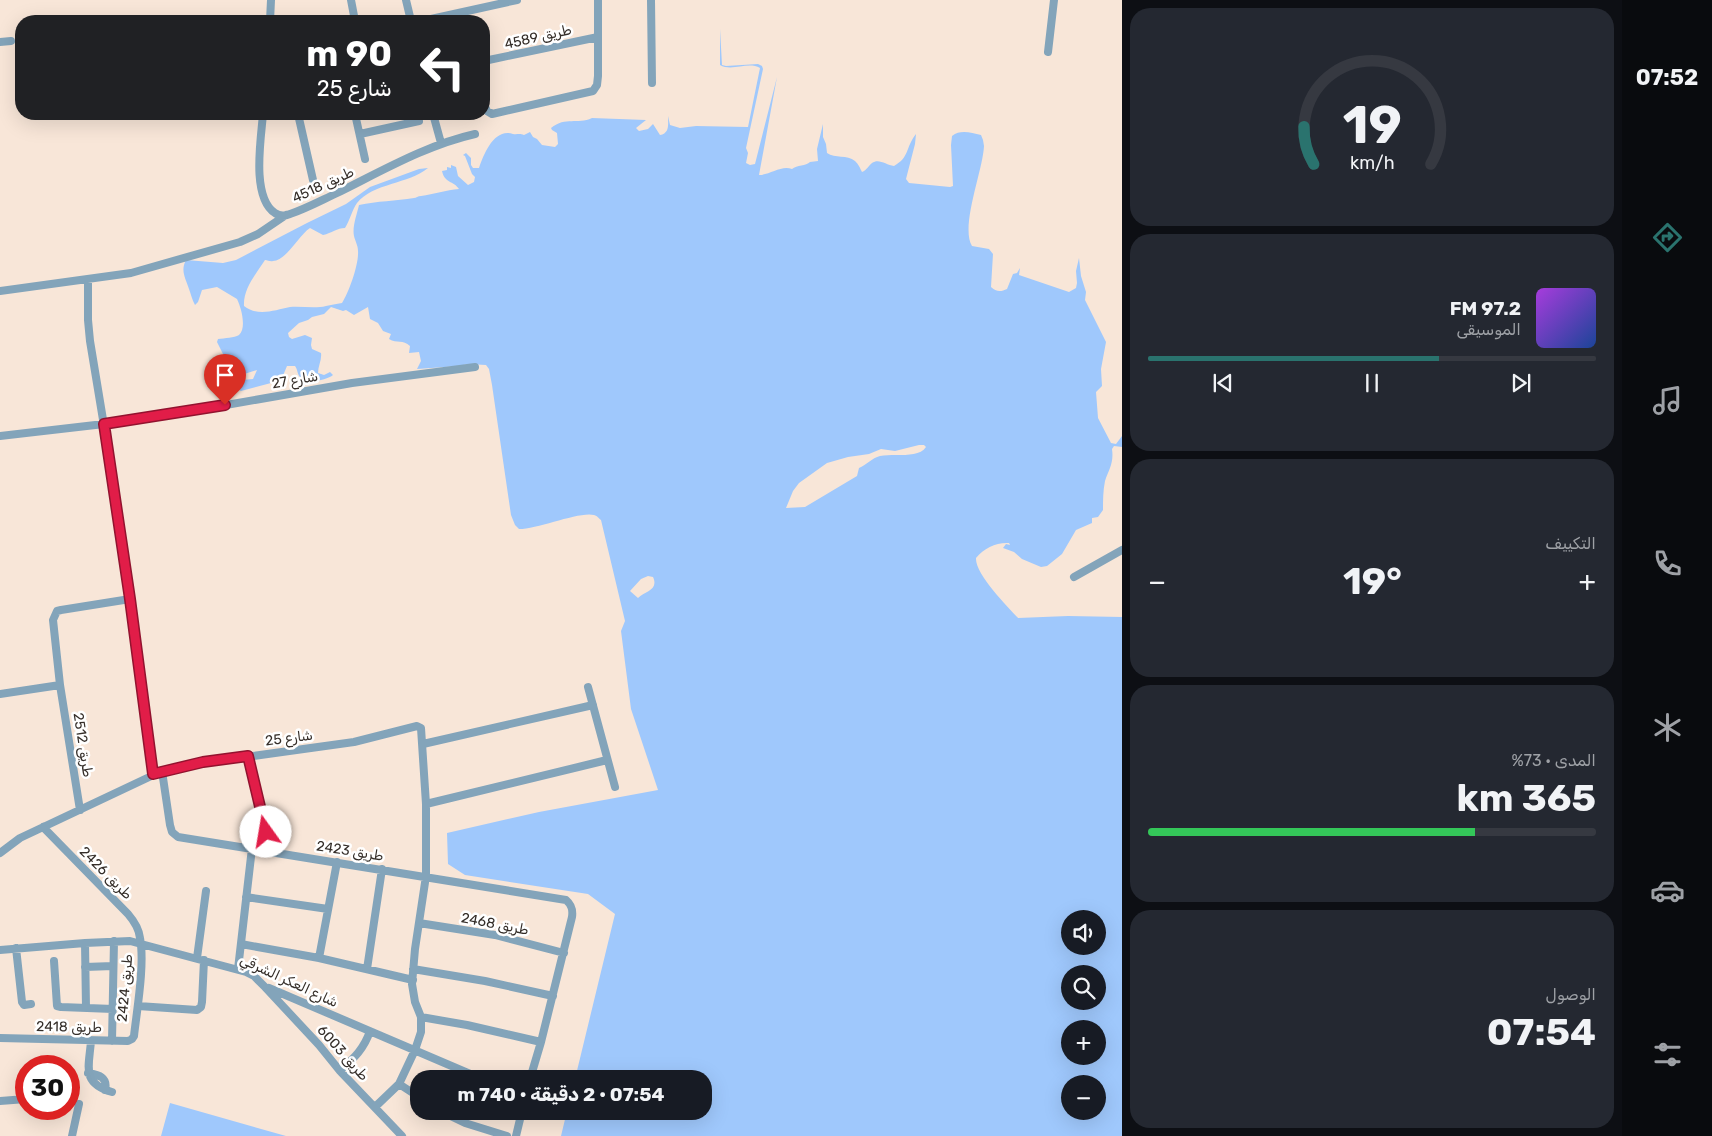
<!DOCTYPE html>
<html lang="ar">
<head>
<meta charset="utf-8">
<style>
  :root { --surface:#171b24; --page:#242831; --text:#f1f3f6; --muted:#9ea1a6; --line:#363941; --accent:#2a736e }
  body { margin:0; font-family:Rubik,Vazirmatn,sans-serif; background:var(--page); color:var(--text); direction:rtl; height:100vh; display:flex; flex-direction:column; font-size:19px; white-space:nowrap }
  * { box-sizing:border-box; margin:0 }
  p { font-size:16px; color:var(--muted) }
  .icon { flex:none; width:28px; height:28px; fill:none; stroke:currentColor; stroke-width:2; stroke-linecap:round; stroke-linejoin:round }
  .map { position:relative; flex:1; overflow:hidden; direction:ltr }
  .details { display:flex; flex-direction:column; gap:8px; padding:8px; background:#0d0f14; width:500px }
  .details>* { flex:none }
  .hud { position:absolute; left:15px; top:15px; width:475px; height:105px; border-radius:20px; box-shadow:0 5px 20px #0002; direction:rtl; background:#202124; color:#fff; overflow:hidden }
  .tools { position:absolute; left:1061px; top:910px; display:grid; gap:10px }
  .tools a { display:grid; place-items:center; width:45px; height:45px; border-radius:50%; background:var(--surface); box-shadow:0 5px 20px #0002; font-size:25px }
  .speed { position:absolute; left:15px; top:1055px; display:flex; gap:10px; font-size:25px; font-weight:700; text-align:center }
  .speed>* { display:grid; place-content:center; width:65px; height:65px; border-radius:50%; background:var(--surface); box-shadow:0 5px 20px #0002; line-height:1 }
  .speed .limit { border:8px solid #d22; background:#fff; color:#111 }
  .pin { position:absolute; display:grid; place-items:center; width:42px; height:42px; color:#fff; margin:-51px -21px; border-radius:50% 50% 50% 0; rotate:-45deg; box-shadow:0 0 5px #0007 }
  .pin .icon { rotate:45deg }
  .me { position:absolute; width:55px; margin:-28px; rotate:347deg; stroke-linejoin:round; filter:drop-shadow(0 0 4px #0008) }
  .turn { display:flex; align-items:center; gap:18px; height:105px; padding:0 15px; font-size:22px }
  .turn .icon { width:65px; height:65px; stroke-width:2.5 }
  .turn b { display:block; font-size:35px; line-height:42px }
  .big { font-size:38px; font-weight:700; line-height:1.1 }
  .details .tile { flex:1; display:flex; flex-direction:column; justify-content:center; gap:8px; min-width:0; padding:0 18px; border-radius:20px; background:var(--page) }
  .details .dial { align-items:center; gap:0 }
  .dial svg { height:130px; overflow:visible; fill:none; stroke:var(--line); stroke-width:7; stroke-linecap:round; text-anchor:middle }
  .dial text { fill:var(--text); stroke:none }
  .song { display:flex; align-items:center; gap:15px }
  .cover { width:60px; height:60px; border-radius:8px; background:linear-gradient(135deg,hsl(280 70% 55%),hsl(220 70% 35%)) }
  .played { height:5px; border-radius:2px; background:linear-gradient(90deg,var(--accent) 65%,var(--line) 65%) }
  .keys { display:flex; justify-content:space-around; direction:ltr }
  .heat { display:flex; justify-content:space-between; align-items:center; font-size:28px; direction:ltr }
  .charge { height:8px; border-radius:4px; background:linear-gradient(90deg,#34c759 73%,var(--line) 0) }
  .trip { position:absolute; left:410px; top:1070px; width:302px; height:50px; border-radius:20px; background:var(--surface); box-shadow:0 5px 20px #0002; font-weight:700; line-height:50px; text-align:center; direction:rtl }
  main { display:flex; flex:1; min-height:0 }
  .menu { display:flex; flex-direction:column; width:90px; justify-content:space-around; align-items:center; background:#090b0e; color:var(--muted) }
  .menu .icon { width:35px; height:35px }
  .menu .selected { color:var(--accent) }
  .menu b { font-size:22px; color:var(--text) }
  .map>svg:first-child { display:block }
</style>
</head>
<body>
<main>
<nav class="menu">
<b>07:52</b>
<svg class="icon selected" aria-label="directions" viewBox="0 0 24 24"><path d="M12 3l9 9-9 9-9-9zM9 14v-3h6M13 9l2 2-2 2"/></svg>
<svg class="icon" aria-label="music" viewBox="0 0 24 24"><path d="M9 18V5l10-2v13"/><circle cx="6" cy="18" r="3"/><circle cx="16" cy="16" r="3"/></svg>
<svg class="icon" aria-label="phone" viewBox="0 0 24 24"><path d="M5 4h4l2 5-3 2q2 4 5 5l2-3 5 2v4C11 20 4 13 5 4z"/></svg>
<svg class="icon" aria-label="climate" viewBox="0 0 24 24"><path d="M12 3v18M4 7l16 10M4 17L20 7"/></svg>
<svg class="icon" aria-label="car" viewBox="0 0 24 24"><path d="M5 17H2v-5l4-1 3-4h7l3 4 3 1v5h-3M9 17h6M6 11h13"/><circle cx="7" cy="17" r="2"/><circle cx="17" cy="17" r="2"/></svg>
<svg class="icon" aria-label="filters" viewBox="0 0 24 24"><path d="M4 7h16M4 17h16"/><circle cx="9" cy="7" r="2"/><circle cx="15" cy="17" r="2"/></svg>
</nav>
<section class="details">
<div class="tile dial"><svg viewBox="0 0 100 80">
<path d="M14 69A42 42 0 1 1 86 69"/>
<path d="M14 69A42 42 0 0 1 8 46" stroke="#2a736e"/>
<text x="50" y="56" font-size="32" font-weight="700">19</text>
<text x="50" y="72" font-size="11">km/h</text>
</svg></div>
<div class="tile">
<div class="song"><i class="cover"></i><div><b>97.2 FM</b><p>الموسيقى</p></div></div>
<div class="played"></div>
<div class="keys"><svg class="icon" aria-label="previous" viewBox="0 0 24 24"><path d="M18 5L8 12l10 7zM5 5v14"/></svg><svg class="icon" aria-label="pause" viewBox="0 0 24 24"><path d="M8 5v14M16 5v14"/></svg><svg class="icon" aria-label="next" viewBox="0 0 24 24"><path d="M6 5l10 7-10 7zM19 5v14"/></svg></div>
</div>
<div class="tile"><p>التكييف</p>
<div class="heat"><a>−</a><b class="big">19°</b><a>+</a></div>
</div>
<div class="tile"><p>المدى · 73%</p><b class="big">365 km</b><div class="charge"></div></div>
<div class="tile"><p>الوصول</p><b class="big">07:54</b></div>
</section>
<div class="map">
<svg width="1122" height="1136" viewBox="0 0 1122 1136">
  <rect width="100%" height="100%" fill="#f8e6d8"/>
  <path fill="#9fc8fc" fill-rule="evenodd" d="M720 29 722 65 726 66 758 64 762 66 763 69 746 148 748 153 746 163 750 165 755 164 777 77 759 175C770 175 781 165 792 169 797 165 806 166 810 162L818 161 817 149 823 124V137L826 144 827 153C835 159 847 154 855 161 859 165 860 168 862 172 867 170 868 166 872 163 879 158 886 165 894 166 910 157 905 148 916 134L915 144 906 179 909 183 950 187 953 186 951 145 952 136C961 129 971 133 981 135L983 140 984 146C983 170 960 227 972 246L989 249 993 254 991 287C996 292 1001 292 1007 289L1013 274 1017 273 1020 268 1019 275 1069 292 1076 288 1077 283 1076 271 1079 258 1081 276 1086 292 1085 300 1106 342 1101 369 1102 386 1096 392 1098 418 1111 443 1116 444 1122 436V447L1114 446 1112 449C1114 463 1109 469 1105 481 1103 491 1103 500 1103 510L1098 517 1092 518V523L1076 530 1062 554 1047 566 1041 567 1022 559 1014 552 1003 548 1006 544 1010 545 1009 543C997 542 984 548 976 558 975 574 1007 606 1018 618L1068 616 1122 617V1136H561L567 1111H704V1079H575L615 914 588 894 465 875 448 864 447 833 539 812 658 790 631 709 621 631 625 621 601 520C598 518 598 516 594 515 580 511 538 529 519 529L515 525 511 515 492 385 489 369 486 365 468 364 459 366 417 369 421 361 419 352 409 353 410 346C403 339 397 344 389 339L391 334 383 331 378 323 370 319 368 307 354 315 346 310 343 311 331 307 324 314 312 317 308 320 299 323 288 333 289 337 292 339 305 335 312 338 311 345 312 349 321 353C322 360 318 366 318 373L324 375 330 372 333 375C327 380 306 385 300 377 297 374 298 370 295 366H287L282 378 271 383 241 391 231 385 229 381H233L238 384 243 380 253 379 257 370 241 375 236 374C234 368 234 363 227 362L217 342 218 339C225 338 234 338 239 335 247 328 241 307 237 299L217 287 202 290 198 302 195 305C192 300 191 294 189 289 186 279 180 271 186 260L223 263 236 260 307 223 346 204 370 187 419 169 428 168C409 184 373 183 357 203 352 210 350 220 345 228 337 228 332 233 323 235L310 228C299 235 286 261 273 261 270 262 268 260 265 260 256 274 243 289 244 306 258 317 275 310 290 307 302 306 315 309 326 306 331 305 336 304 342 303 349 292 359 264 358 251 358 245 355 241 354 236 352 227 357 214 359 205 377 201 396 201 414 198 416 198 418 196 421 196 434 194 446 190 459 189 453 180 445 184 442 171L447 170V167L451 168V165L456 167 458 176 468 185 474 182 475 177 472 174 465 156 463 155 466 153 471 158V165L473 168H479C484 154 494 128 513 134 517 135 519 133 524 135L530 132 533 137 537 139 542 145 555 147 558 144 557 133 552 130 551 128C566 116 577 125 592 118L646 120 636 128 639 131 648 129 653 124 660 135C670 133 668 124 668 116L670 125 680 128 696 126 748 127 760 68C748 61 732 72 720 65ZM919 445H924L926 447C918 459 894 453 880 456 872 458 866 465 859 468L857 476 805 507 786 508 793 491 799 483 827 463 848 457 869 454 881 449 895 451ZM648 576 653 577C659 590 645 591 638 598L630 591 641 579ZM1070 919H1098V946H1070ZM1070 974H1098V1001H1070ZM1070 1029H1098V1056H1070ZM1070 1084H1098V1111H1070Z
    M170 1103 286 1136H161Z"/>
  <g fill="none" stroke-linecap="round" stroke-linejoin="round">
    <path stroke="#83a4ba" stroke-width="8" d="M351 0 355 21
      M406 0 411 21
      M651 0 652 83
      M270 21 271 0
      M422 21 517 0
      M0 42 11 41
      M1048 52 1054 0
      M484 61 598 37
      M484 104 487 111 492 114 593 91 597 85 598 76V0
      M263 114C261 139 251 197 275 213 279 216 285 216 290 214 305 209 320 201 335 194 380 172 426 145 475 134
      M298 114 313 180
      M355 114 365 159
      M433 114 441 143
      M360 134 419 121
      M88 280V320L90 341 109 456 153 774
      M0 291 131 273 240 242 258 234 286 215
      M0 436 104 424 209 408 352 383 475 367
      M1074 577 1122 550
      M588 687 615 787
      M0 694 60 685
      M423 744 593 705
      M248 756 271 851
      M162 771 170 825 172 832 178 837 566 900C572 905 573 910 572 917L541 1042 467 1025 421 1017
      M426 804 607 760
      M80 810 60 685 53 620 57 611 61 610 130 599
      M0 853 20 838 162 771 203 763 354 742 417 726 421 728 426 804V876L415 949 412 984 415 1002 421 1017V1032L415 1050 399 1084 375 1107
      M246 897 328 909
      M419 923 495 935 564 953
      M85 943 86 1008
      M241 944 319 958 413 980
      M16 948 22 1002 24 1005 31 1004
      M0 950 85 943 130 941 246 972 254 976 265 987 319 1045 340 1071 402 1136
      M197 958 206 891
      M319 958 337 862
      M54 961 57 1006 61 1007 113 1009
      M85 967 113 966
      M238 969 252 848
      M367 969 382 869
      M413 969 485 981 553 996
      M269 988 482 1079
      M138 1006 197 1010 201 1007 202 1002 204 960
      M0 1038 128 1041 132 1039 134 1036C137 1009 145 964 140 938 139 928 134 921 128 914L43 827
      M91 1041C89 1067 81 1083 112 1092
      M112 1041 114 941
      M340 1071C354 1058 364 1049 370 1031
      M88 1073C99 1075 108 1077 105 1090
      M530 1079 541 1042
      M399 1084 419 1097
      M0 1101 26 1099
      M440 1111 465 1123 507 1136
      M72 1136 79 1104
      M516 1136 522 1111"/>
  </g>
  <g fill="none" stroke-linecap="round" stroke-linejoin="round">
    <g stroke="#92132f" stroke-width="12">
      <path id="route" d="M225 405 104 424 130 599 153 774 203 762 248 756 266 832"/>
    </g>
    <use href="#route" stroke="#e11d48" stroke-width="9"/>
  </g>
  <g text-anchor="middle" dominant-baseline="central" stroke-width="5" stroke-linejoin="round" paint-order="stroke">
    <g font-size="14" fill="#352e29" stroke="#fff">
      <text transform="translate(538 37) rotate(-13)">طريق 4589</text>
      <text transform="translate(323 185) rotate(-25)">طريق 4518</text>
      <text transform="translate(295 380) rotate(-10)">شارع 27</text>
      <text transform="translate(289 738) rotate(-7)">شارع 25</text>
      <text transform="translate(83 745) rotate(81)">طريق 2512</text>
      <text transform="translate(350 851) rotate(9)">طريق 2423</text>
      <text transform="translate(106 873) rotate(45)">طريق 2426</text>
      <text transform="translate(495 924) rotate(11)">طريق 2468</text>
      <text transform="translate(289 981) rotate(25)">شارع العكر الشرقي</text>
      <text transform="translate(125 988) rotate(-85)">طريق 2424</text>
      <text transform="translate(69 1027) rotate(1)">طريق 2418</text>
      <text transform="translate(343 1053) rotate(48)">طريق 6003</text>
    </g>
  </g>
</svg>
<div class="tools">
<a><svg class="icon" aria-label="sound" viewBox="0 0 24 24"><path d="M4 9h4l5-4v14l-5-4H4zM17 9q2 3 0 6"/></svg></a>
<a><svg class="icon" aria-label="search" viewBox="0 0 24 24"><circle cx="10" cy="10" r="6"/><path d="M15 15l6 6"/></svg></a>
<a>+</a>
<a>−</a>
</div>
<div class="speed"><div class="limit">30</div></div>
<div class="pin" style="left:225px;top:405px;background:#d93025"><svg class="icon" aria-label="arrive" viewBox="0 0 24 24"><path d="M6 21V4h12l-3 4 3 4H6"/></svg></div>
<svg class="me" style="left:266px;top:832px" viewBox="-20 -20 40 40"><circle r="19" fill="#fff"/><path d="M0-13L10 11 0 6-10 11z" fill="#e11d48"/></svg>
<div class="trip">07:54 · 2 دقيقة · 740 m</div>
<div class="hud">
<div class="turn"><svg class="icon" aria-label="left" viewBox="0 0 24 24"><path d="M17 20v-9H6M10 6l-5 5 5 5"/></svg><div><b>90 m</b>شارع 25</div></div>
</div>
</div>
</main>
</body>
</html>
